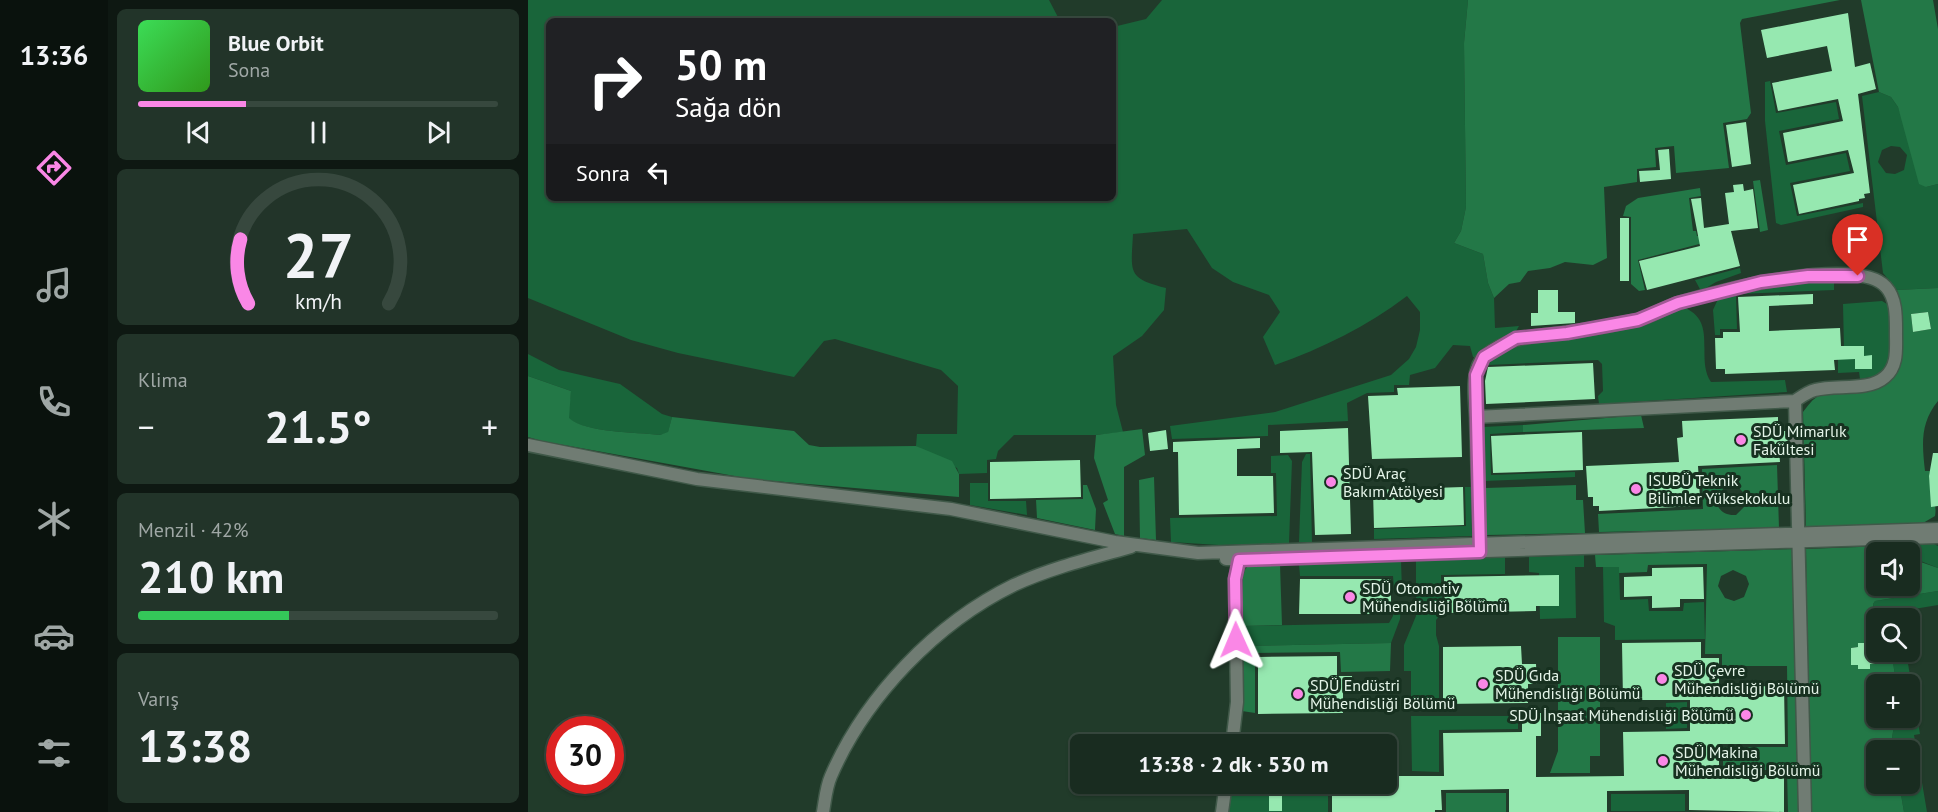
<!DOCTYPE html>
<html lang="tr">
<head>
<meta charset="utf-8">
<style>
  :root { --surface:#192c20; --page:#223429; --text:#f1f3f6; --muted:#9fa7a5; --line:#37483e; --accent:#fa87e6 }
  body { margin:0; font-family:"PT Sans",sans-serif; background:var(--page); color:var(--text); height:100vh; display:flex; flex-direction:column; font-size:22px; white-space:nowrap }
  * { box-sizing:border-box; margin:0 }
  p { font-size:20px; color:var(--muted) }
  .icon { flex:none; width:33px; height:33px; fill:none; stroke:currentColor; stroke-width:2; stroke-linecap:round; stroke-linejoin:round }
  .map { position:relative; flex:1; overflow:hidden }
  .drawer { display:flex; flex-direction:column; gap:9px; padding:9px; background:#0e1812; width:420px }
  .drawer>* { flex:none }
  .guide { position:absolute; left:18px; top:18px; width:570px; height:183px; border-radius:9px; box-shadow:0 2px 4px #0004,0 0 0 2px var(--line); background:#202124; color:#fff; overflow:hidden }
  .fabs { position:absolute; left:1338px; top:542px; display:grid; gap:12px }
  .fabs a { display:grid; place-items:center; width:54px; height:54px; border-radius:9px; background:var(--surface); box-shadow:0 2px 4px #0004,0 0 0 2px var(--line); font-size:30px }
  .speed { position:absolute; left:18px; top:716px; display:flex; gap:12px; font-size:30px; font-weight:700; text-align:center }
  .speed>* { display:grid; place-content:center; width:78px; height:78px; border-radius:50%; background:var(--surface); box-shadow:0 2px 4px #0004,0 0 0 2px var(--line); line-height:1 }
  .speed .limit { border:9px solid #d22; background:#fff; color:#111 }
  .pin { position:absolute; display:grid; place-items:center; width:51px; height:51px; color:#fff; margin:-62px -26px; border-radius:50% 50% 50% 0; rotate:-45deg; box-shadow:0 0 6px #0007 }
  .pin .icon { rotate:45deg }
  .me { position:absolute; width:66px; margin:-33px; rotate:359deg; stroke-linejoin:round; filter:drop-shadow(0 0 4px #0008) }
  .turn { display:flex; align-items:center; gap:21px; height:126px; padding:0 30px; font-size:27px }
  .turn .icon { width:78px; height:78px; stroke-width:2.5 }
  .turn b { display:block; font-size:42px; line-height:51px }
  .then { display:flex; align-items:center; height:57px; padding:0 30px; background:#0003; gap:12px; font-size:22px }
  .big { font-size:45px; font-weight:700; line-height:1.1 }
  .drawer .tile { flex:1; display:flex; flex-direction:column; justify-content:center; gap:9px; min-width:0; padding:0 21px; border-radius:9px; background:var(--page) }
  .drawer .dial { align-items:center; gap:0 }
  .dial svg { height:156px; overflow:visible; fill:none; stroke:var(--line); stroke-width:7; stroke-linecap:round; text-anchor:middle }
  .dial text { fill:var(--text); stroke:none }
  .song { display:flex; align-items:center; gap:18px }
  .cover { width:72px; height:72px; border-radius:9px; background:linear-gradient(135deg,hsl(130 70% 55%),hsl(110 70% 35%)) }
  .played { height:6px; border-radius:3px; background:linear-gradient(90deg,var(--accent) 30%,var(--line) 30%) }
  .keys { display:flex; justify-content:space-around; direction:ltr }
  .heat { display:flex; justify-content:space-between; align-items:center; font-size:33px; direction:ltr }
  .charge { height:9px; border-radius:4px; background:linear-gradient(90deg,#34c759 42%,var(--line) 0) }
  .trip { position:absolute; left:542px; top:734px; width:327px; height:60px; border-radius:9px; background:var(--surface); box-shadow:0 2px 4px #0004,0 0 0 2px var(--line); font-weight:700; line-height:60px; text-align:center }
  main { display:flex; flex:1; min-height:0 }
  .tabs { display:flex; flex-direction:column; width:108px; justify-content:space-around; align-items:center; background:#0a120d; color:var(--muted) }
  .tabs .icon { width:42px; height:42px }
  .tabs .current { color:var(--accent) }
  .tabs b { font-size:27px; color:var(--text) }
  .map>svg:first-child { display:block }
</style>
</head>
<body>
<main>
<nav class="tabs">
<b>13:36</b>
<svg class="icon current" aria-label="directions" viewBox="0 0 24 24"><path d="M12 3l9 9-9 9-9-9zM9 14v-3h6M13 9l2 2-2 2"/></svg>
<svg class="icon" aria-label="music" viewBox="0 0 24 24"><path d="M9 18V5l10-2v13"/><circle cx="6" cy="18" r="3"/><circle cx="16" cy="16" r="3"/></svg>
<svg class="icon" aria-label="phone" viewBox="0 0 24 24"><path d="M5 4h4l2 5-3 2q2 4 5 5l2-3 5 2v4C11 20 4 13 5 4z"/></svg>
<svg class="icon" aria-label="climate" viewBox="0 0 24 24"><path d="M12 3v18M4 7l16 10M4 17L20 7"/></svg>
<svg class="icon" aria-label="car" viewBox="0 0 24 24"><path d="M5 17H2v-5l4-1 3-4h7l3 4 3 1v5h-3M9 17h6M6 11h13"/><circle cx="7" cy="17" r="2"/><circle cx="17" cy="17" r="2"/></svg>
<svg class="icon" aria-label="filters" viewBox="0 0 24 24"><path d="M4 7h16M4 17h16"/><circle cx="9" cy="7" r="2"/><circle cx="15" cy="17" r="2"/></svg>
</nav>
<section class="drawer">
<div class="tile">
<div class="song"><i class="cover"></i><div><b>Blue Orbit</b><p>Sona</p></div></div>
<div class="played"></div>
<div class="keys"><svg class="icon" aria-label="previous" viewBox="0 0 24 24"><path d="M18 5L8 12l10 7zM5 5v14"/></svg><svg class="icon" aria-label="pause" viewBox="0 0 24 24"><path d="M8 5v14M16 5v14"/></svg><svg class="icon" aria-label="next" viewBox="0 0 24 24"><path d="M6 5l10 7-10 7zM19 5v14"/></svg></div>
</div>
<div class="tile dial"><svg viewBox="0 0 100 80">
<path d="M14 69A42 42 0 1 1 86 69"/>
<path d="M14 69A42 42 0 0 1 10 36" stroke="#fa87e6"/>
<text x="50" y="56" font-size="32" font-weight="700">27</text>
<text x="50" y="72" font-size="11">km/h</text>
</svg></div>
<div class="tile"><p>Klima</p>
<div class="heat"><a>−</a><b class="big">21.5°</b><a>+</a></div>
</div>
<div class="tile"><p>Menzil · 42%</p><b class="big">210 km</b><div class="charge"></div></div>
<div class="tile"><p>Varış</p><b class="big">13:38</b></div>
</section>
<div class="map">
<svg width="1410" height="812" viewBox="0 0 1410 812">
  <rect width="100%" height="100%" fill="#213b2a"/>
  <path fill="#19653a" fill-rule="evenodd" d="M0 0H521L532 21H21V198H585V27L618 19 634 0H940L936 43 938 207 933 231 926 243 955 254 960 283 966 298 967 328 991 326 987 333 949 358 945 357 942 346 925 345 907 368 882 375 881 385H866V392L839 393 819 403 820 421 740 425V436L644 439 642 426 747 412 863 375 881 359 888 347 892 330V312L879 296C838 327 795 348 747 365L735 337 752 312 741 295 705 282 684 268 659 229 605 234C603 273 599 278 638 288L636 310 614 336 585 356 588 405 595 432 568 435H486L470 451 468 459 459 460V473L431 474 429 468 388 446 389 434H429L430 386 413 370 307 339 296 341 266 377 150 353 103 340 0 298Z
    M1242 81 1248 113 1308 102 1311 119 1251 131 1258 165 1318 153 1322 171 1262 183 1269 216 1335 203V207L1253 225 1248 223 1237 121V82Z
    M1351 92 1363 97 1370 107 1398 187 1410 184V288L1369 290 1355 273 1334 96ZM1363 146 1372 147 1379 155 1376 170 1367 174 1358 173 1350 162 1354 150Z
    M1212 268 1213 273 1188 282 1173 291 1167 280Z
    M1275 282H1306V290L1210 294 1208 297 1209 329H1192V335H1187L1185 310 1190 299 1222 289Z
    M1354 301 1359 304C1365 322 1365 351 1358 369L1347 376 1332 379 1331 372 1310 373V350L1316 349 1315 304Z
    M1157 308C1190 322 1167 359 1183 382L1257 380 1259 392 1071 404 1070 396 1075 391 1074 364 1070 360 960 365 971 352 1005 340 1064 335 1112 324Z
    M0 354 31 370 92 384 134 414 144 417 140 433 132 435C108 432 58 433 40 418L43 391 0 376Z
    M995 425V432L962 434 963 475 1047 472V477L957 481 955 427Z
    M778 454H782L784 542H771L774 462Z
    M760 455 764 461 761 543 691 545 643 542 642 518 749 516 748 473H743V456Z
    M442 483H460V501H498L499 515 442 505Z
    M937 487H943L944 536 846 539V529L938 526Z
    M1406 544 1410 546V568L1385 558 1383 545Z
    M1056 555V567H1047L1048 618 1012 619 1011 573 1001 572V557Z
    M977 557V574L913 575 914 613 908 620V635L911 646V706L883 707V671H876V645L888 616V560Z
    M873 561 874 590H866L865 576H772L771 564Z
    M1075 567H1091L1092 600 1120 599 1121 611H1155L1156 603 1176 602 1177 639 1087 640V626L1076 622Z
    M1410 591V605L1362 613V618H1348V632L1345 604 1347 601Z
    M866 604H873L872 619 863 643 714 646V626L861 623 865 616Z
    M1358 651H1368L1369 654 1378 652 1392 734 1386 735 1399 812H1376L1371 783H1382V750H1366L1364 737 1368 717H1382V684H1368L1365 662Z
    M1159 702V728L1138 729V703Z
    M883 716H990V729L911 730V772L884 771Z
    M704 783H727V794L800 793V812H700Z
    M1083 794H1157V811H1083Z"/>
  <path fill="#237847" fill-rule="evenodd" d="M940 0H1312L1214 19 1212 23 1223 113 1219 119 1195 123 1201 168 1148 173 1146 146 1127 148 1128 167 1109 169V182L1076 187 1079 258 1065 265 1037 262 1022 268 1000 271 992 282 981 284 966 298 960 283 955 254 926 243 933 231 938 207 936 43Z
    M1333 0H1405L1410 29V184L1398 187 1391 184 1370 107 1363 97 1351 92Z
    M1232 180 1240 230 1232 232 1225 181Z
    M1172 188 1173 196 1161 198 1165 231H1168L1169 236 1179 235V242L1110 260 1117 290 1111 291 1103 284V217L1095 216 1098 206 1110 198Z
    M1410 288V401C1392 423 1394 444 1397 471H1402C1399 487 1410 501 1407 516L1395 523 1278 527 1275 412C1279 407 1285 398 1291 396 1332 382 1376 405 1374 341 1374 323 1374 307 1369 290ZM1400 312 1403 329 1385 332 1383 314Z
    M0 376 43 391 41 418C58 433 108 432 132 435L140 432 144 417 266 431 281 445 292 447 388 446 424 461 431 474V497L223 479 14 441 0 437Z
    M1113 415 1116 428 995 432V425Z
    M614 429 617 455 596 467V536L587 534 575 503 580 500 566 458 568 435Z
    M1249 465 1251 528 1071 532 1070 514 1175 509 1174 469ZM1208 485 1218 495V505L1208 515C1196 516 1188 509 1188 497L1198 486Z
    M626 477 628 540 612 538 611 480Z
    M555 485H559L568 509 567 530 509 518 508 500 555 499Z
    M1048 485V500H1055L1057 533 958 535 957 488Z
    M1383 545 1387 560 1410 568V591L1347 601 1345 604 1348 651H1358L1365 662 1368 684H1348V717H1368L1364 737 1366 750H1348V783H1371L1376 812H1282L1278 549ZM1348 552H1382V585H1348ZM1330 643H1341L1342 647H1348V664H1342V669H1331L1330 665H1323V648L1330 647Z
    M1266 549 1271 812H1260L1259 770H1195V747H1260L1259 666H1194V654H1177L1179 564 1120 565 1119 572 1091 573V567H1068L1067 555ZM1205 570 1218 576 1221 584 1216 597 1206 601 1197 598 1190 586 1193 576Z
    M752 565 754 625 714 626 715 572 720 566Z
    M1030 637H1072V756H1062V773H1022L1030 751Z
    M863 643 862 671 813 672 812 652 727 653V713L714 711V646Z
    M918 793H978V812H918Z"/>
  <path fill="#96e8b0" d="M1320 13 1327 67 1342 63 1348 89 1330 94 1342 193 1336 194 1337 198 1331 199V201L1271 214 1265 185 1326 173 1320 150 1260 162 1255 133 1315 121 1310 99 1250 111 1244 83 1304 71 1299 46 1239 58 1233 30Z
    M1218 122 1223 164 1204 167 1198 125Z
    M1141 149 1143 179 1112 182 1111 171 1132 170 1130 150Z
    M1215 184 1216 191 1225 189 1230 228 1203 231 1212 266 1119 290 1111 261 1172 246 1163 199 1173 198 1176 228 1201 224 1197 193 1206 192 1205 185Z
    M1092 218H1101V281H1092Z
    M1010 290H1030V312H1047V323L1003 326V313H1010Z
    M1285 294V304L1241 306V331L1312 328 1313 346H1336V356L1344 355V369H1327V359L1306 360 1307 370 1197 374V369H1188L1187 338H1195V332H1212L1210 297Z
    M1400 312 1403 329 1385 332 1383 314Z
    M1065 363 1067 399 958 404 957 381 960 367Z
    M932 386 934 457 844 459 840 396 870 395 869 388Z
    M1250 417V431H1259L1260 448 1251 449 1252 462 1170 466 1172 498H1166L1167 506 1071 511V506H1065V497H1060L1058 466 1151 462 1149 438 1155 437 1154 421Z
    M820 428 823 534 787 535 784 452 752 453V431Z
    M638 430 640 449 622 451 620 433Z
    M1054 432 1055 470 965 473 963 436Z
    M732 438V448L709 449V476H745L746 513 651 515 650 452H645V442Z
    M1405 453H1410V506L1403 507 1401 476Z
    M552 460 553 497 462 499V462Z
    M935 487 936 525 846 528 845 490Z
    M1175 567 1176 599H1152V607L1124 608V596L1096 597V577L1124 576V568Z
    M1031 575V606H1008V611L917 613 916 577Z
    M772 579H863V614H771Z
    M1173 642V658H1191V687L1256 686 1257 744H1191V775H1256V812L1161 810V790L1079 791V812H981V789L913 790 914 810H907V812H804V783H858V776H916L915 733 994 732V713H1013V736H1008V777L1096 776 1095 732 1162 731V700H1095L1094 643Z
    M1330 643H1341L1342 647H1348V664H1342V669H1330V665H1323V648L1330 647Z
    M993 646 994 664H1008L1009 684H1000V703L915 704V647Z
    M809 656V676H824L825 692 815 693V713L730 714V657Z
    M816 733V744H731L730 734Z
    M741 783H754V811H741Z"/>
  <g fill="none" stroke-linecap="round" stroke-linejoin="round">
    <g stroke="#405949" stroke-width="15">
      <path id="street" d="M948 417C947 399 942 369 957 356 983 334 1011 337 1042 332 1065 329 1087 325 1109 320 1124 317 1136 307 1151 303 1188 291 1330 255 1358 287 1369 299 1368 319 1368 335 1368 349 1370 366 1357 377 1340 392 1308 384 1287 390 1279 392 1273 397 1267 401L1277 812
        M0 445 169 479 423 509 587 542 670 553 1410 529
        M952 550 948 417 1267 401
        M698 559 1410 537
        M704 744 709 702 707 579 714 553
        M295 812C297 801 298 787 303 776 337 697 408 623 486 585 523 568 564 558 603 547
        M694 812 698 783"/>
    </g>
    <use href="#street" stroke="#707c73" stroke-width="12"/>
  </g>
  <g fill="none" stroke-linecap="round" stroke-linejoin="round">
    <g stroke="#a25896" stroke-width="15">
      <path id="route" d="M708 640 707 579 711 560 952 552 948 375 956 357 988 338 1039 333 1110 320 1150 303 1233 282 1280 276H1330"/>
    </g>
    <use href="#route" stroke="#fa87e6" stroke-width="10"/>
  </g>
  <g fill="#fa87e6" stroke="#173120" stroke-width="2">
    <circle cx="1213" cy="440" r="6"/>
    <circle cx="803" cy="482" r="6"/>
    <circle cx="1108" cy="489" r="6"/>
    <circle cx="822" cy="597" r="6"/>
    <circle cx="1134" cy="679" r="6"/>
    <circle cx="955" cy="684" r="6"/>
    <circle cx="770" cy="694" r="6"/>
    <circle cx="1218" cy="715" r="6"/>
    <circle cx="1135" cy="761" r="6"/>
  </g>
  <g text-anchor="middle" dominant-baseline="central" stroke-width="6" stroke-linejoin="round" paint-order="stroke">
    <g font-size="16" fill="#e5f5e9" stroke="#173120" text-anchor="start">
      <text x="1225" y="431">SDÜ Mimarlık<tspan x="1225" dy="18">Fakültesi</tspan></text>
      <text x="815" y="473">SDÜ Araç<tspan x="815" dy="18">Bakım Atölyesi</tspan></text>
      <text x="1120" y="480">ISUBÜ Teknik<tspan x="1120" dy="18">Bilimler Yüksekokulu</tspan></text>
      <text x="834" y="588">SDÜ Otomotiv<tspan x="834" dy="18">Mühendisliği Bölümü</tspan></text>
      <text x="1146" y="670">SDÜ Çevre<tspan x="1146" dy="18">Mühendisliği Bölümü</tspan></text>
      <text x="967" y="675">SDÜ Gıda<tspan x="967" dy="18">Mühendisliği Bölümü</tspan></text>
      <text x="782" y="685">SDÜ Endüstri<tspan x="782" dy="18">Mühendisliği Bölümü</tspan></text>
      <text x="1206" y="715" text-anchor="end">SDÜ İnşaat Mühendisliği Bölümü</text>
      <text x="1147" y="752">SDÜ Makina<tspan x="1147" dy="18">Mühendisliği Bölümü</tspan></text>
    </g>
  </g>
</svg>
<div class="fabs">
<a><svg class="icon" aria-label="sound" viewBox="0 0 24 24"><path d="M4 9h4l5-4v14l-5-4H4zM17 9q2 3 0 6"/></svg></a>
<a><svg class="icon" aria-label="search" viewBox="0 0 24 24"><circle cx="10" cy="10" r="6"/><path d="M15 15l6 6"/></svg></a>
<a>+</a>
<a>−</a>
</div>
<div class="speed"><div class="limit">30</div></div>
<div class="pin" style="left:1330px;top:276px;background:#d93025"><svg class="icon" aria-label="arrive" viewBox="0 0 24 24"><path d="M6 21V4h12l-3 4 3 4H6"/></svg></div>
<svg class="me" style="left:708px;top:640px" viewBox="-20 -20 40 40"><path d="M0-17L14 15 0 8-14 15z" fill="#fa87e6" stroke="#fff" stroke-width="4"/></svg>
<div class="trip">13:38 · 2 dk · 530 m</div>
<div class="guide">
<div class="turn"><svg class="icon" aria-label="right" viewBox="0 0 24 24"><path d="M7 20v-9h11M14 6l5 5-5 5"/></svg><div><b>50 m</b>Sağa dön</div></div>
<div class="then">Sonra<svg class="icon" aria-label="left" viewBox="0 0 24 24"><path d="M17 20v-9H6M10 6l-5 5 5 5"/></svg></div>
</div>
</div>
</main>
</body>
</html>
